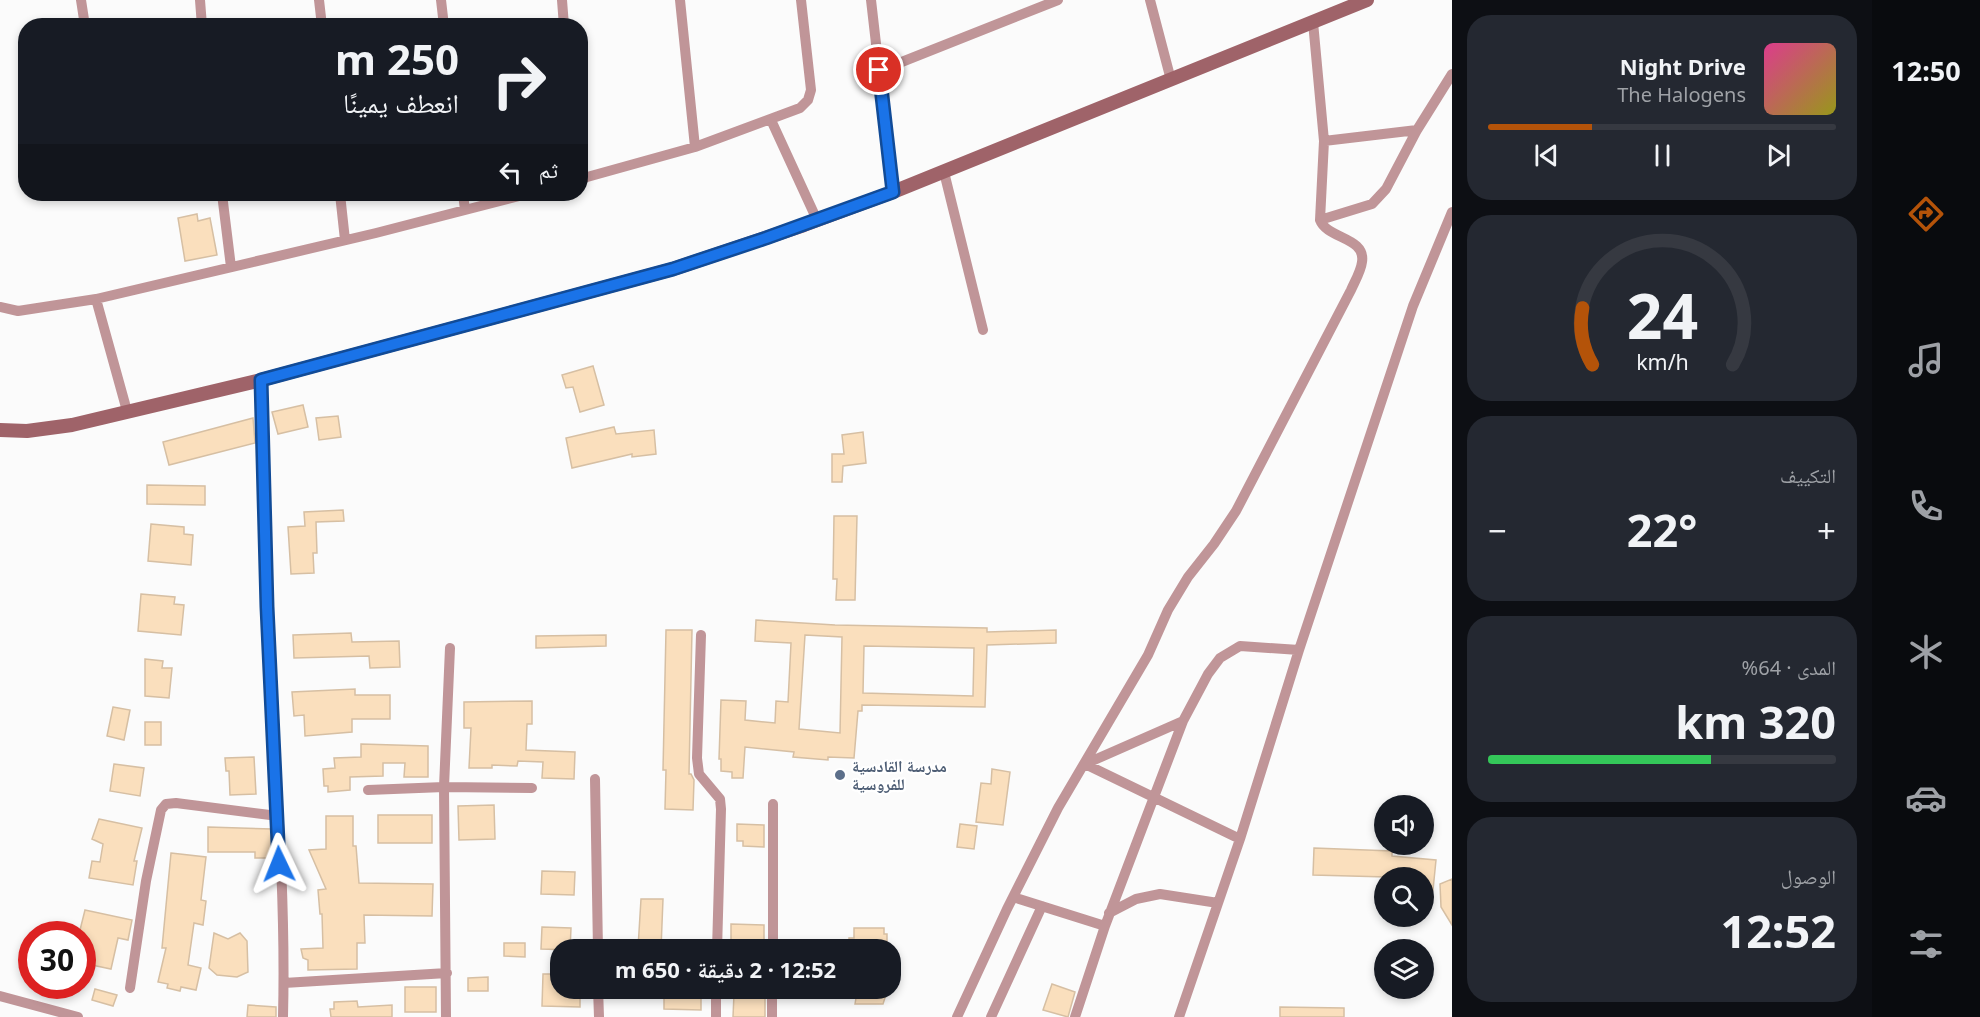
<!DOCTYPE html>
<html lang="ar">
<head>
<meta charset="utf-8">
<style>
  :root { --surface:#171b24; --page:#242831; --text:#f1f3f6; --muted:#9ea1a6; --line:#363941; --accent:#b45309 }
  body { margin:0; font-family:"Noto Sans","Noto Naskh Arabic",sans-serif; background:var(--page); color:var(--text); direction:rtl; height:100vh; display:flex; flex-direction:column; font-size:22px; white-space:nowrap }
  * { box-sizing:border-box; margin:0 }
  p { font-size:20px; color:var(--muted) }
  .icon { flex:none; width:33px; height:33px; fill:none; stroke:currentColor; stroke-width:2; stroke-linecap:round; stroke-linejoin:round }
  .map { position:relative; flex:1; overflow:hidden; direction:ltr }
  .drawer { display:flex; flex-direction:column; gap:15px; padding:15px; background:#0d0f14; width:420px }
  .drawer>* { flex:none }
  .top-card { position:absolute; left:18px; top:18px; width:570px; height:183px; border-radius:24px; box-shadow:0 3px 9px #0003; direction:rtl; background:#171b24; color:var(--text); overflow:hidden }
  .buttons { position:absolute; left:1374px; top:795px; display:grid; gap:12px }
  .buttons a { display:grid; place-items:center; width:60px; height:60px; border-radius:50%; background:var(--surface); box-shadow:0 3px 9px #0003; font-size:30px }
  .speed { position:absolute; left:18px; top:921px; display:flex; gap:12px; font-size:30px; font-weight:700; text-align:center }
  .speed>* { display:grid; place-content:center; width:78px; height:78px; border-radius:50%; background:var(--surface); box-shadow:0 3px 9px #0003; line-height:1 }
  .speed .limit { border:9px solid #d22; background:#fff; color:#111 }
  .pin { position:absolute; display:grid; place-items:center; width:51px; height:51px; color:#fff; margin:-26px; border:3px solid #fff; border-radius:50%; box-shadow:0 2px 6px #0007 }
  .me { position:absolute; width:66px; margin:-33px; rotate:358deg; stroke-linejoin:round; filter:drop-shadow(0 0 4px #0008) }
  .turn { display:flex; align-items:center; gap:21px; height:126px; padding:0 30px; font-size:27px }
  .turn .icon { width:78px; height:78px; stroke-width:2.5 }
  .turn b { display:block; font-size:42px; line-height:51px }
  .then { display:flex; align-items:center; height:57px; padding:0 30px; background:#0003; gap:12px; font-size:22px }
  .big { font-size:45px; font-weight:700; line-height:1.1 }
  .drawer .card { flex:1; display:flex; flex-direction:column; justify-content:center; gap:9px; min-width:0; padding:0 21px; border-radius:24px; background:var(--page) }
  .drawer .dial { align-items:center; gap:0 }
  .dial svg { height:156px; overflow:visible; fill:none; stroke:var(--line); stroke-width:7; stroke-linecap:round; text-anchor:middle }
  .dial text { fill:var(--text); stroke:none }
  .song { display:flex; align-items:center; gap:18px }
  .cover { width:72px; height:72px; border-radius:9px; background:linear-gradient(135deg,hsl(330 70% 55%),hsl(60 70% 35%)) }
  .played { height:6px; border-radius:3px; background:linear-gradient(90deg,var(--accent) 30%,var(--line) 30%) }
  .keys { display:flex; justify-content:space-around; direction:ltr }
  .heat { display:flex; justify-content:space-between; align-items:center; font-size:33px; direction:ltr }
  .charge { height:9px; border-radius:4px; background:linear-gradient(90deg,#34c759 64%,var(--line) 0) }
  .trip { position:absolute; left:550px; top:939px; width:351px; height:60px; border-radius:24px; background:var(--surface); box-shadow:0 3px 9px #0003; font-weight:700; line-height:60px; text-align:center; direction:rtl }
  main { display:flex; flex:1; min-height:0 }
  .tab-bar { display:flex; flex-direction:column; width:108px; justify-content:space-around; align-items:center; background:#090b0e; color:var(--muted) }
  .tab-bar .icon { width:42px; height:42px }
  .tab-bar .active { color:var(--accent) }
  .tab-bar b { font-size:27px; color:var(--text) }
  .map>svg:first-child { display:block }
</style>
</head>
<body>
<main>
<nav class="tab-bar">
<b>12:50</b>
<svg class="icon active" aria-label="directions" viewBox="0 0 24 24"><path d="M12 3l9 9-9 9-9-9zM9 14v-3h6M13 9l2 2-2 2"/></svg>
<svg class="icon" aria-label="music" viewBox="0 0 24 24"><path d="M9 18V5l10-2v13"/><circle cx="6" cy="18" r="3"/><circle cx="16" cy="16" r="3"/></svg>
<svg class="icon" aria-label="phone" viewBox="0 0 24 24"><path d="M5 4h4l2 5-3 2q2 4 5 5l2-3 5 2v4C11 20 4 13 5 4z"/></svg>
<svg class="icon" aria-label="climate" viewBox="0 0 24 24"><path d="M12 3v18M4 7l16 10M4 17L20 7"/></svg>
<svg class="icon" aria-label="car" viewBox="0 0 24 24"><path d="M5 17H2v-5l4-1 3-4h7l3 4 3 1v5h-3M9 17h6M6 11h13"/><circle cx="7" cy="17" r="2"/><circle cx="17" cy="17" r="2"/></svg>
<svg class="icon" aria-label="filters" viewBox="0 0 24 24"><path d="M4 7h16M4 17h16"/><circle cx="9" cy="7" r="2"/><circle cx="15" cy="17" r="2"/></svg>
</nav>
<section class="drawer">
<div class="card">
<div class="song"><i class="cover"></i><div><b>Night Drive</b><p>The Halogens</p></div></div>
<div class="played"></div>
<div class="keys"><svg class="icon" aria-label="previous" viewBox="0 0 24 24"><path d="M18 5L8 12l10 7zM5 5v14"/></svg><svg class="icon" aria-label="pause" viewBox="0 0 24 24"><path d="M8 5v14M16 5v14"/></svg><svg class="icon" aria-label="next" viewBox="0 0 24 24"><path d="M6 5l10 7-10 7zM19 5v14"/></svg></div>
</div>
<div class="card dial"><svg viewBox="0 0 100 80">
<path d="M14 69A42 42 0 1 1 86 69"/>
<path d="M14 69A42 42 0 0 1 9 40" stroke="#b45309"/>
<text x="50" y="56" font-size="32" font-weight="700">24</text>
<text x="50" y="72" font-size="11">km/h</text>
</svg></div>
<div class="card"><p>التكييف</p>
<div class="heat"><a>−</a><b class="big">22°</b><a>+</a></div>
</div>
<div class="card"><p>المدى · 64%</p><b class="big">320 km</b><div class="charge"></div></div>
<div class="card"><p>الوصول</p><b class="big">12:52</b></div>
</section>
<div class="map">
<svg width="1452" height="1017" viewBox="0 0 1452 1017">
  <rect width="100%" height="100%" fill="#fbfbfb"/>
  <path fill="#fadfbd" stroke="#d6bfa3" stroke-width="1.5" fill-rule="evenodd" d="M197 214 198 221 210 218 217 255 185 261 178 218Z
    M593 366 604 405 580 412 573 387 566 388 562 375Z
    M303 405 308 427 278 434 272 412Z
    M338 416 341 437 319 440 316 418Z
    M253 418 255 443 169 465 163 442Z
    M614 427 616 434 654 430 656 454 632 457V454L572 468 566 438Z
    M863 432 866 463 843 466 842 482H832V454H844L842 435Z
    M147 485 205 486V505L147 504Z
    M343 510 344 521 316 522 317 553H313L314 573 291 574 288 527 305 526 304 512Z
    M834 516H857L855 600H836L837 579H833Z
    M151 524 184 527V534L193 535 191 565 148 561Z
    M141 594 175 597 174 604 184 605 181 635 138 631Z
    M756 620 835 625 987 628V632L1056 630V643L987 645 985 707 862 705V711H858L854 758 828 757V760L793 757 794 752 745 747 743 778H732V772L721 771V759H719L721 700 746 701 745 720 775 723 776 701 788 702 791 643 755 641ZM805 635 842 637 840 733 799 729ZM864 646 974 648 973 696 863 693Z
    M666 630H692L689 774H691L694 780 693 810 665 809 666 770H663Z
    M351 633 352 642 399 641 400 667 370 668 369 656 294 658 293 635Z
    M606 635V646L536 648V636Z
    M145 659 163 661 162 668H172L169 698 145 696Z
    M355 689V695H390V719H352V732L305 736 304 715 294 716 292 692Z
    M532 701V724H527L526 750 575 752 574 779 542 778 543 762 518 761 517 766 492 765V768H469L471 728H464V702Z
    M113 707 130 710 124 740 107 736Z
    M145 722H161V745H145Z
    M361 744 428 746V777H404L405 763H383V776L350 777V790L328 792V786H324L323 769 335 768 334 758 361 757Z
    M254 757 256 794 230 795 229 771H226L225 758Z
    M114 764 144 768 140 796 110 791Z
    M992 769 1010 772 1003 825 976 822 981 783 991 784Z
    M494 805 495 839 459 840 458 806Z
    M378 815H432V843H378Z
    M326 816H353V846H356L359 883 433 884 432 916 364 915 365 943H357V969L308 970V960L303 958 301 949 323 948 322 914H320L318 890 326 889 309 850 326 849Z
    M99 819 142 828 134 861H137L133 885 89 878 92 861 100 862 103 844 92 839Z
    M737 824 764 825V847L743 846V841H737Z
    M960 824 977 826 974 849 957 847Z
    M208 827 272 829 273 858H255V852H208Z
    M1314 848 1392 851V856L1436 860 1433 890 1424 889V878L1313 875Z
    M171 853 206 857 201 900 206 901 203 925 194 923 188 965 201 968 196 990 181 987 180 991 167 988 168 984 158 982 166 948H162Z
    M542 871 575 872 574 895 541 894Z
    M1452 879V925L1441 907 1440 884Z
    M641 899H663L661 949 638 948Z
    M85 910 132 920 128 940 118 938 111 969 82 963V934H79Z
    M731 924 764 925V950H733V945H731Z
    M542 927 571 928 570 950 541 949Z
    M854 928H884V934H887V946H883V950H849V938H854Z
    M214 933 228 939 240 933 247 941 248 972 237 977 217 975 209 968Z
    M504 943H525V957L504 956Z
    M543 974H561V988H580V1007L542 1006Z
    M488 977V991H468V978Z
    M1052 984 1075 992 1068 1017 1043 1010Z
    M405 987H436V1012H405Z
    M664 988H701V1010L664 1009Z
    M737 988H765V1017H733L734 994H736Z
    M850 988H888L883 1004H855L856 998H850Z
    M95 989 117 995 113 1006 92 1000Z
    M357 1001 358 1007 392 1005V1017H331L330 1009H334V1002Z
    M248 1005 276 1007V1017H247Z
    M1280 1007 1344 1008V1017H1280Z"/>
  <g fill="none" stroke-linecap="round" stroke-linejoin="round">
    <path stroke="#c09598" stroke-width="10" d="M81 0 85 26
      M200 0 202 26
      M319 0 322 26
      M441 0 444 26
      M562 0 564 26
      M680 0 695 147
      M871 0 893 192
      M1150 0 1171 80
      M879 71 1058 0
      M771 120 817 220
      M1324 141 1417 130
      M944 172 983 330
      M580 179 695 147 800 108 808 100 811 90 801 0
      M222 194 231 267
      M340 194 345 240
      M463 194 465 210
      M1320 220 1372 204 1386 189 1417 130 1452 74
      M96 299 127 411
      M0 307 18 311 96 299 376 233 527 194
      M261 380C264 472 264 565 269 657 276 777 286 897 283 1017
      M701 635 697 758 699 774 720 799 721 809 717 950
      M1183 721 1085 764 1240 839
      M595 779 598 950
      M368 790 444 787 532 788
      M1013 897 1105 926
      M1109 913 1136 899 1160 894 1218 903
      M773 950V804
      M284 983 447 973
      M130 988 146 881 161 810 166 804 176 803 278 816
      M598 988 599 1017
      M0 996 78 1017
      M446 1017 444 787 450 648
      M716 1017V988
      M772 1017V988
      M957 1017 1007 909 1058 808 1148 655 1168 610 1188 577 1214 544 1236 511 1351 290C1355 281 1361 271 1362 262 1366 237 1327 239 1320 220L1324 141 1313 22
      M991 1017 1042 906
      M1075 1017 1105 926 1154 797 1183 721 1208 674 1220 658 1240 646 1299 650
      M1179 1017 1240 839 1299 650 1413 306 1452 212"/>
    <path stroke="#9f6369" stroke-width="14" d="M0 430 27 431 72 425 261 380 673 269 804 225 893 192 1367 0"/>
  </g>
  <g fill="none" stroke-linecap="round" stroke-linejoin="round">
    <g stroke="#114b97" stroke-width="15">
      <path id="route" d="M279 864 267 607 261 380 673 269 766 238 893 192 879 70"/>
    </g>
    <use href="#route" stroke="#1a73e8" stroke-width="10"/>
  </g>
  <circle fill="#5c6f8a" stroke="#fff" stroke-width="2" cx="840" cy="775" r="6"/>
  <g text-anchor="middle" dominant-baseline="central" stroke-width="4.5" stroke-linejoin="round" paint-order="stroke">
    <g font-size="16" font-weight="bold" fill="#4e5e75" stroke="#fff" text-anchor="start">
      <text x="852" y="766">مدرسة القادسية<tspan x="852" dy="18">للفروسية</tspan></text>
    </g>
  </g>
</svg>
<div class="buttons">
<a><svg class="icon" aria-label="sound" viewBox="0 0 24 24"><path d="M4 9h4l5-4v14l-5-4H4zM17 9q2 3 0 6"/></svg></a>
<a><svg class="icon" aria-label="search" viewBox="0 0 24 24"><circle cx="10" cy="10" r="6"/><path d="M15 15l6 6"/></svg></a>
<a><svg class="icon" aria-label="layers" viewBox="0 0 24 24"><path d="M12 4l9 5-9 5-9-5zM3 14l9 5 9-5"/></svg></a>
</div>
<div class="speed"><div class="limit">30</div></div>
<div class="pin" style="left:879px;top:70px;background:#d93025"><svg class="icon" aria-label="arrive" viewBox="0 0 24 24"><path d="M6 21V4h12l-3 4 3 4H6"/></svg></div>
<svg class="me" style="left:279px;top:864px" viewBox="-20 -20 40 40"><path d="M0-17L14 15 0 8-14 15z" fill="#1a73e8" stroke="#fff" stroke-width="4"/></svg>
<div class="trip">12:52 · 2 دقيقة · 650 m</div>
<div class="top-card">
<div class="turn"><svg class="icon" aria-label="right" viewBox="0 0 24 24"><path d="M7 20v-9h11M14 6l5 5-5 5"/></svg><div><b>250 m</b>انعطف يمينًا</div></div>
<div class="then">ثم<svg class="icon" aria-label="left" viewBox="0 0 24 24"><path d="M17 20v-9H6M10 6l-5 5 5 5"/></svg></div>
</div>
</div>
</main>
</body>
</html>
